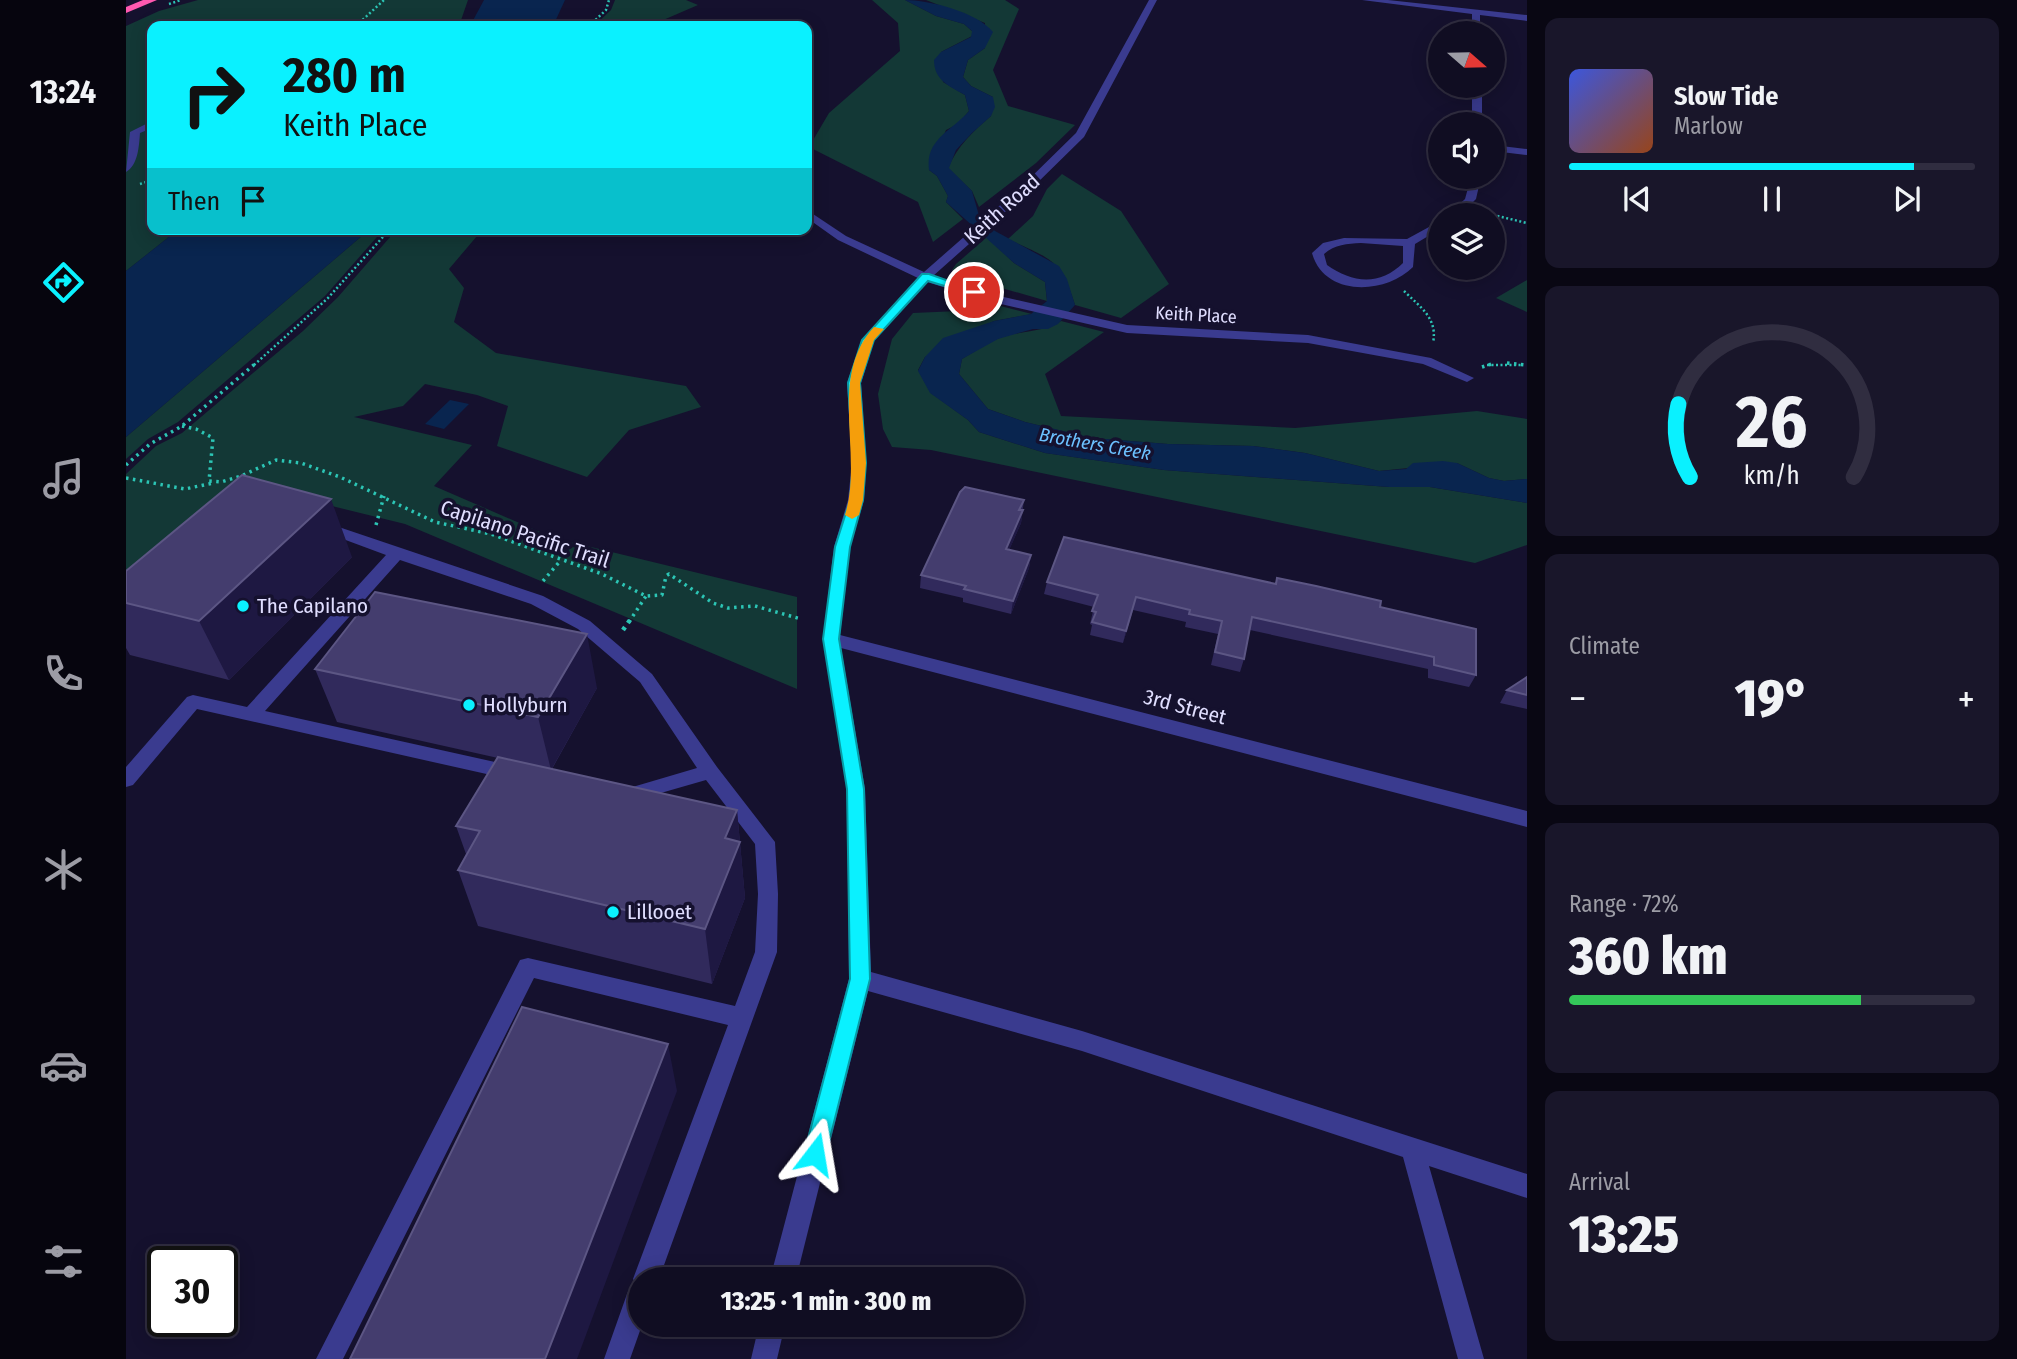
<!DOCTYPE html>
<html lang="en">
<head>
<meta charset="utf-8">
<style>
  :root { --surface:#100d22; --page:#19162a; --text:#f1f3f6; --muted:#9c9ca5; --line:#302d40; --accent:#0af1ff }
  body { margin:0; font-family:"Fira Sans Condensed",sans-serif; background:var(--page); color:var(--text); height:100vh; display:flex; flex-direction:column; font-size:26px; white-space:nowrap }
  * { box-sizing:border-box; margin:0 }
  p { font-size:23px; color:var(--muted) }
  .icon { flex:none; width:38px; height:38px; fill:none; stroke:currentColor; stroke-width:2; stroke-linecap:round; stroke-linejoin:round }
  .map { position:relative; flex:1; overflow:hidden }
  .side { display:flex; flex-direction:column; gap:18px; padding:18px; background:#090713; width:490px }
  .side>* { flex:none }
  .top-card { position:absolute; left:21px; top:21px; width:665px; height:214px; border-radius:14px; box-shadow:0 4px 18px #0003,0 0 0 2px var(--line); background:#0af1ff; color:#111; overflow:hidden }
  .needle { width:46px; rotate:110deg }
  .tools { position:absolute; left:1302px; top:21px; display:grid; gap:14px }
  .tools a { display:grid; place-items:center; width:77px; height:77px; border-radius:50%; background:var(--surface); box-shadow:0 4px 18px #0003,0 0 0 2px var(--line); font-size:35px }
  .speed { position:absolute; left:21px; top:1246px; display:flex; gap:14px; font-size:35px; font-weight:700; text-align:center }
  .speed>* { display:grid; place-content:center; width:91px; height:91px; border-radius:50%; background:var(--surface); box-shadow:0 4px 18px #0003,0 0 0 2px var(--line); line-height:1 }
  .speed .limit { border:4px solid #111; border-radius:10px; background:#fff; color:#111 }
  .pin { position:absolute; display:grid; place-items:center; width:60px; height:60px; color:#fff; margin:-30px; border:4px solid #fff; border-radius:50%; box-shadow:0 2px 7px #0007 }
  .me { position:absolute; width:77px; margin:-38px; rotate:14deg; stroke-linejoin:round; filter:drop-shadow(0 0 5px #0008) }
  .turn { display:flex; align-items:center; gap:24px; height:147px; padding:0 21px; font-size:32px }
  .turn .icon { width:91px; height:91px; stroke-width:2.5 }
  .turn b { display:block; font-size:49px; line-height:60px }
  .then { display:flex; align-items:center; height:66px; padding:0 21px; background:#0003; gap:14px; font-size:26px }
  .big { font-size:52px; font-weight:800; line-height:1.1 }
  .side .widget { flex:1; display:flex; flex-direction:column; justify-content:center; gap:10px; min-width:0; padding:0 24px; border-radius:14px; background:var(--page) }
  .side .dial { align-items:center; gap:0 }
  .dial svg { height:182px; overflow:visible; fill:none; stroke:var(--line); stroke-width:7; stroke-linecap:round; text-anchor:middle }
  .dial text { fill:var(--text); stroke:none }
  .song { display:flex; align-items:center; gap:21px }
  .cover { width:84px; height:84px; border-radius:10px; background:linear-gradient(135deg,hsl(230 70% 55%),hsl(20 70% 35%)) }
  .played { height:7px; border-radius:4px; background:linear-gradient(90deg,var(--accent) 85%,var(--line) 85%) }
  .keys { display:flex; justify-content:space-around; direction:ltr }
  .heat { display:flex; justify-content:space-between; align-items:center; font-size:38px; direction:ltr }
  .charge { height:10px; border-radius:5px; background:linear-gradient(90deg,#34c759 72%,var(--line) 0) }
  .trip { position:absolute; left:502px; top:1267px; width:396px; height:70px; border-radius:35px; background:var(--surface); box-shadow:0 4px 18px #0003,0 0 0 2px var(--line); font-weight:800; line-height:70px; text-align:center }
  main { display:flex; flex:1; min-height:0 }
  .menu { display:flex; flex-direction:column; width:126px; justify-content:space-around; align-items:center; background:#06050e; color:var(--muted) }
  .menu .icon { width:49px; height:49px }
  .menu .current { color:var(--accent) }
  .menu b { font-size:32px; color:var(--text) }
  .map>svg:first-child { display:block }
</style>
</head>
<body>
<main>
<nav class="menu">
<b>13:24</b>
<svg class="icon current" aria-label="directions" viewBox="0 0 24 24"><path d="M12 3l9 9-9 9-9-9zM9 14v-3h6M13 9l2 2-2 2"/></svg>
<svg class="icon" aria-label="music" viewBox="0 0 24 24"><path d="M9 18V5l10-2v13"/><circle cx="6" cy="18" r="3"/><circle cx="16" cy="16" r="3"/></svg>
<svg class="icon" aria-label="phone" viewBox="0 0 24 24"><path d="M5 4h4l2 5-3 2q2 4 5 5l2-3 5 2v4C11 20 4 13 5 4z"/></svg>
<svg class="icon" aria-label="climate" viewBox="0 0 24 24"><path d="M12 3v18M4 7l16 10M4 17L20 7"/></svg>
<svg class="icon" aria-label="car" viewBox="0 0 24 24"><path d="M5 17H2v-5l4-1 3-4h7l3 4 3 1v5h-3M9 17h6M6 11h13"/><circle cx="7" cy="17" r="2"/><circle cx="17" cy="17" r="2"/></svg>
<svg class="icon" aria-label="filters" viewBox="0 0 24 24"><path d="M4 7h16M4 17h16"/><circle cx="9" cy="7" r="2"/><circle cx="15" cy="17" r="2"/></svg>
</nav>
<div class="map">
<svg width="1401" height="1359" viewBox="0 0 1401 1359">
  <rect width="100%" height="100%" fill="#15112e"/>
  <path fill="#133836" d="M72 0H342L333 26H26V229H53L0 271V26L33 11Z
    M489 0H560L572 5 528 24 530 26H468L485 10Z
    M746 0H779L810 16 838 24 846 31V36L815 52 817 82 839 95 843 111 832 124 820 130 803 170 811 176 822 196 820 202 837 219 807 242 792 202 683 147 703 113 774 51 772 23Z
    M800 0H879L893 9 867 70 882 106 949 125 910 163 853 207 846 191 822 168C832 146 846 132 865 116L867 97 845 86 837 77 842 60 859 48V23Z
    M936 174 995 211 1043 284 995 318 949 305C935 259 925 259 882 239L907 216 921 189Z
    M244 229H258L199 296 52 422 22 439 0 459V437Z
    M271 229H357L323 269 338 288 328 322 370 353 560 386 575 407 503 430 461 477 371 446 382 406 351 395 299 384 277 406 228 417 346 445 308 486 428 538 671 597V689L279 524 153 493 0 619V474L30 446 56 433 177 331 212 297Z
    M861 237 888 263 919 282 921 301 834 276 826 270 830 264Z
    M1401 280V312L1370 298Z
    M847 299 906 314 868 321 799 357 792 370 805 393 842 420 853 432 919 453 1038 470 1263 487H1304L1401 503V545L1349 563 805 450 766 447 757 429 752 394 766 339 787 313 833 311Z
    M935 321 978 332 919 374 935 416 1169 428 1351 411 1401 419V479L1378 481 1363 478 1331 463 1253 471 1179 453 1127 446 1042 444 966 438 899 422 862 409 833 374 836 359C848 352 859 344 871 339 889 331 922 332 935 321Z"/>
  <path fill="#09254f" d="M358 0H439L427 26H344Z
    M779 0C803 0 851 12 867 32L859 48 842 60 837 77 845 86 867 97 869 107 865 116 846 133 830 150 823 168 846 191 854 219 869 231 933 266 941 279 949 305 932 324 922 329H907L872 339 836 359 833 374 862 409 899 422 966 438 1042 444 1127 446 1179 453 1253 471 1280 469 1287 463 1317 461 1331 463 1363 478 1378 481 1401 479V503L1304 487H1263L1038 470 919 453 853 432 842 420 804 393 792 371 799 357 817 338 868 321 905 314 921 301 919 282 888 263 820 202 822 196 811 176 803 170C799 139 826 131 843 111L839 95C823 86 808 80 808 60L815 52 845 37 846 31 838 24 810 16Z
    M53 229H244L0 437V271Z
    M324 400 343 404 318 429 299 424Z"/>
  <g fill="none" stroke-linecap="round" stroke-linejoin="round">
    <path stroke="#2cc5b5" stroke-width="2.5" stroke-dasharray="2 2.5" stroke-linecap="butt" d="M43 4 55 0
      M230 26 258 0
      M463 26 480 10 483 0
      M14 184 26 180
      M1367 215 1401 223
      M1278 291C1294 307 1312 318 1307 343
      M128 365 202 298 264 229
      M1361 365H1397"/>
    <path stroke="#2cc5b5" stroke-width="3.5" stroke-dasharray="2.5 4.5" stroke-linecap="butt" d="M1381 363 1401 365
      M1356 367 1369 363
      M56 426 70 429 87 438 83 481 95 482 115 476 150 460 175 463 214 477 309 522 365 534 476 574 520 596 536 595 540 576 543 574 587 603 602 608 629 606 675 619
      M0 465 24 444 56 426 130 363
      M0 478 59 489 87 483
      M250 525 258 496
      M417 581 435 560
      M503 622 520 596"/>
    <path stroke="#2cc5b5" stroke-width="4.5" stroke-dasharray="3.5 5" stroke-linecap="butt" d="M497 630 504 620"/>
    <path fill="#3a3b8f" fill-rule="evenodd" d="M1023 0H1031L958 137 905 189 807 276 869 295 1001 325 1182 335 1305 358 1348 378 1341 382 1297 364 1182 343 1001 333 862 301 801 282 748 341 735 383 740 463 738 500 724 547 714 635 1401 811V827L715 648 739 789 745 972 956 1031 1401 1174V1198L1303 1166 1358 1359H1332L1277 1157 956 1051 742 991 670 1279H644L723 979 721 789 697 639 708 547 722 500 726 463 721 383 736 340 792 278 712 240 681 218V210L720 236 798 272 897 185 950 133Z
      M1236 0H1262L1401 15V21L1354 15V33H1346V14Z
      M1346 86H1356V124H1346Z
      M26 121V128L14 133C13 147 12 165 0 172L4 132Z
      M1367 145 1401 149V155L1367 151Z
      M1345 177H1355L1350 199 1334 215H1322L1339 199Z
      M1314 221V229L1289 244 1287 267C1259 295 1198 297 1186 253L1197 243 1218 238 1281 239ZM1235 243 1277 246V263C1254 286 1226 283 1201 265L1198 254C1209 244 1221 244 1235 243Z
      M195 521 417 596 464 621 526 674 591 767 649 842 652 894 651 952 533 1279H514L516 1325 504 1359H478L501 1294 505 1285 509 1283 507 1279 602 1025 408 978 217 1359H190L394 960 402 958 609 1006 629 952 632 894 629 844 580 780 500 803 493 801 490 796 493 791 571 768 514 682 452 629 405 604 274 560 139 711 387 766 394 768 396 773 394 778 387 780 71 709 7 785 0 787V767L61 697 67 695 121 707 260 555 190 529 187 526Z
      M633 1325H659L651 1359H625Z"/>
    <path fill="#ff59b0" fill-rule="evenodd" d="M17 0H31L0 13V7Z"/>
  </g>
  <path fill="#312a5c" d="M898 500 895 523 883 550 905 555 903 568 885 614 837 602V598L794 588 795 575Z
    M226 557 103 680 4 655 0 648V571Z
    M1151 578 1254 607 1350 675 1343 687 1302 678V669L1124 630 1118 659 1114 672 1085 665 1092 634 1059 627 1060 622 1007 610 997 643 964 635 966 625 964 624 968 607 918 594 921 582 1149 584Z
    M189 669 471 688 426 769 611 810 619 898 586 984 352 926 332 870 340 854 330 826 372 758 211 722Z
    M1401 677V709L1374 703 1381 690Z"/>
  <path fill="#1e1842" d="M205 499 226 557 103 680 73 621Z
    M897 510 895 523 878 562 880 549Z
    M905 555 903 568 885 614 887 601Z
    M1010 597 1007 610 997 643 1000 631Z
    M461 634 471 688 425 770 412 717Z
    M611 810 619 898 586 984 579 929 599 838Z
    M542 1044 551 1091 451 1359H419Z"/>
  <path fill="#443d6e" stroke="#5c5684" stroke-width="2" d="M116 475 205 499 73 621 0 603V571Z
    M839 487 898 500 893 510H897L880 549 905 555 887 601 838 589 840 586 795 575 834 492Z
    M938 537 1150 584 1151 578 1190 586 1255 601 1254 607 1350 629V675L1308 665V657L1126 617 1118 659 1089 652 1096 621 1063 614 1064 610 1010 597 1000 631 966 622 970 612 966 611 972 595 921 582Z
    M249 592 461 634 412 717 189 669Z
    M1401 677V695L1381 690Z
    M372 757 611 810 599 838 614 842 579 929 332 870 354 831 330 826Z
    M396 1007 542 1044 419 1359H224Z"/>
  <path fill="#0af1ff" stroke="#069da6" stroke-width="2" d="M796 274H803L854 292 848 295 802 281 748 340 734 383 740 463 737 500 724 547 713 639 738 789 744 979 700 1154 697 1162 689 1165 681 1162 678 1154 724 979 721 789 697 639 709 547 724 500 727 463 722 383 736 340Z"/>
  <path fill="#f59e0b" d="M748 327 758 329 748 340 734 383 740 463 737 500 733 515 726 519 719 515C738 454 701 378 748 327Z"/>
  <g fill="#0af1ff" stroke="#15112e" stroke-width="2.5">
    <circle cx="117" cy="606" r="7"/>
    <circle cx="343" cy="705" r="7"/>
    <circle cx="487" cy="912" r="7"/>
  </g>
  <g text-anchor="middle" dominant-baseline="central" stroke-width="7" stroke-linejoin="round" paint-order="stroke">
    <g font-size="18" fill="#e0deff" stroke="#15112e">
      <text transform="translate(1070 315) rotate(3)">Keith Place</text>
    </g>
    <g font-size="19" font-style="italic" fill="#6cc1ff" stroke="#15112e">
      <text transform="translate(969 444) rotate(10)">Brothers Creek</text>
    </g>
    <g font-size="21" fill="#e0deff" stroke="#15112e">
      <text transform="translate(876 209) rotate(-42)">Keith Road</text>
      <text transform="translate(399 534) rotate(18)">Capilano Pacific Trail</text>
      <text transform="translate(1059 707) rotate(15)">3rd Street</text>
    </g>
    <g font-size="21" fill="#e0deff" stroke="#15112e" text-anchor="start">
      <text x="131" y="606">The Capilano</text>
      <text x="357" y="705">Hollyburn</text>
      <text x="501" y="912">Lillooet</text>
    </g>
  </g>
</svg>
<div class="tools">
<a><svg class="needle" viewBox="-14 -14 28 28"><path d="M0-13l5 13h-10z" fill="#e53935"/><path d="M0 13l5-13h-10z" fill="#9c9ca5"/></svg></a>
<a><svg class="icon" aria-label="sound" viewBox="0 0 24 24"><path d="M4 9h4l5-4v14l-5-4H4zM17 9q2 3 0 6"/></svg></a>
<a><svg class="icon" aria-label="layers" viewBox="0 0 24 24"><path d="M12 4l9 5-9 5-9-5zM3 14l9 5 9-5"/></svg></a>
</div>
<div class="speed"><div class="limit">30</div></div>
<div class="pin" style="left:848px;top:292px;background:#d93025"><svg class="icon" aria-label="arrive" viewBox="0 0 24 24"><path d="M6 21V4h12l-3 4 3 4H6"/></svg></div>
<svg class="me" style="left:689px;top:1154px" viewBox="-20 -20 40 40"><path d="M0-17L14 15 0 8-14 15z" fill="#0af1ff" stroke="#fff" stroke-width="4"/></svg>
<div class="trip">13:25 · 1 min · 300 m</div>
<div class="top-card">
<div class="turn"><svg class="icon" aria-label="right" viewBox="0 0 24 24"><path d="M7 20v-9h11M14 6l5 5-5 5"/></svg><div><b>280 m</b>Keith Place</div></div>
<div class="then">Then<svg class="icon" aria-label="arrive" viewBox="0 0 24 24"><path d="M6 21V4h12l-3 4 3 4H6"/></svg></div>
</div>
</div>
<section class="side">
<div class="widget">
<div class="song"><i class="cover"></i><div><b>Slow Tide</b><p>Marlow</p></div></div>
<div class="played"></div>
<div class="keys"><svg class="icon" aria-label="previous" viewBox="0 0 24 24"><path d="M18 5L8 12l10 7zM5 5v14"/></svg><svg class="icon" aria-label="pause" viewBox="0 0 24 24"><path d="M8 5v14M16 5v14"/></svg><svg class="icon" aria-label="next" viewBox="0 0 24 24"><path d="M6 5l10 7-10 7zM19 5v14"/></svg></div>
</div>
<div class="widget dial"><svg viewBox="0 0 100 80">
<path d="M14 69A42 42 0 1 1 86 69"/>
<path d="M14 69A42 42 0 0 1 9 37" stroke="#0af1ff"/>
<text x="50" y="56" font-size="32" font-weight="700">26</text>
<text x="50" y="72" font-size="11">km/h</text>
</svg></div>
<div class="widget"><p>Climate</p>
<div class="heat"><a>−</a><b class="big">19°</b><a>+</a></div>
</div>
<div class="widget"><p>Range · 72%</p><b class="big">360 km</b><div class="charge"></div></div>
<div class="widget"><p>Arrival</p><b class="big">13:25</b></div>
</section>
</main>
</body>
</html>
